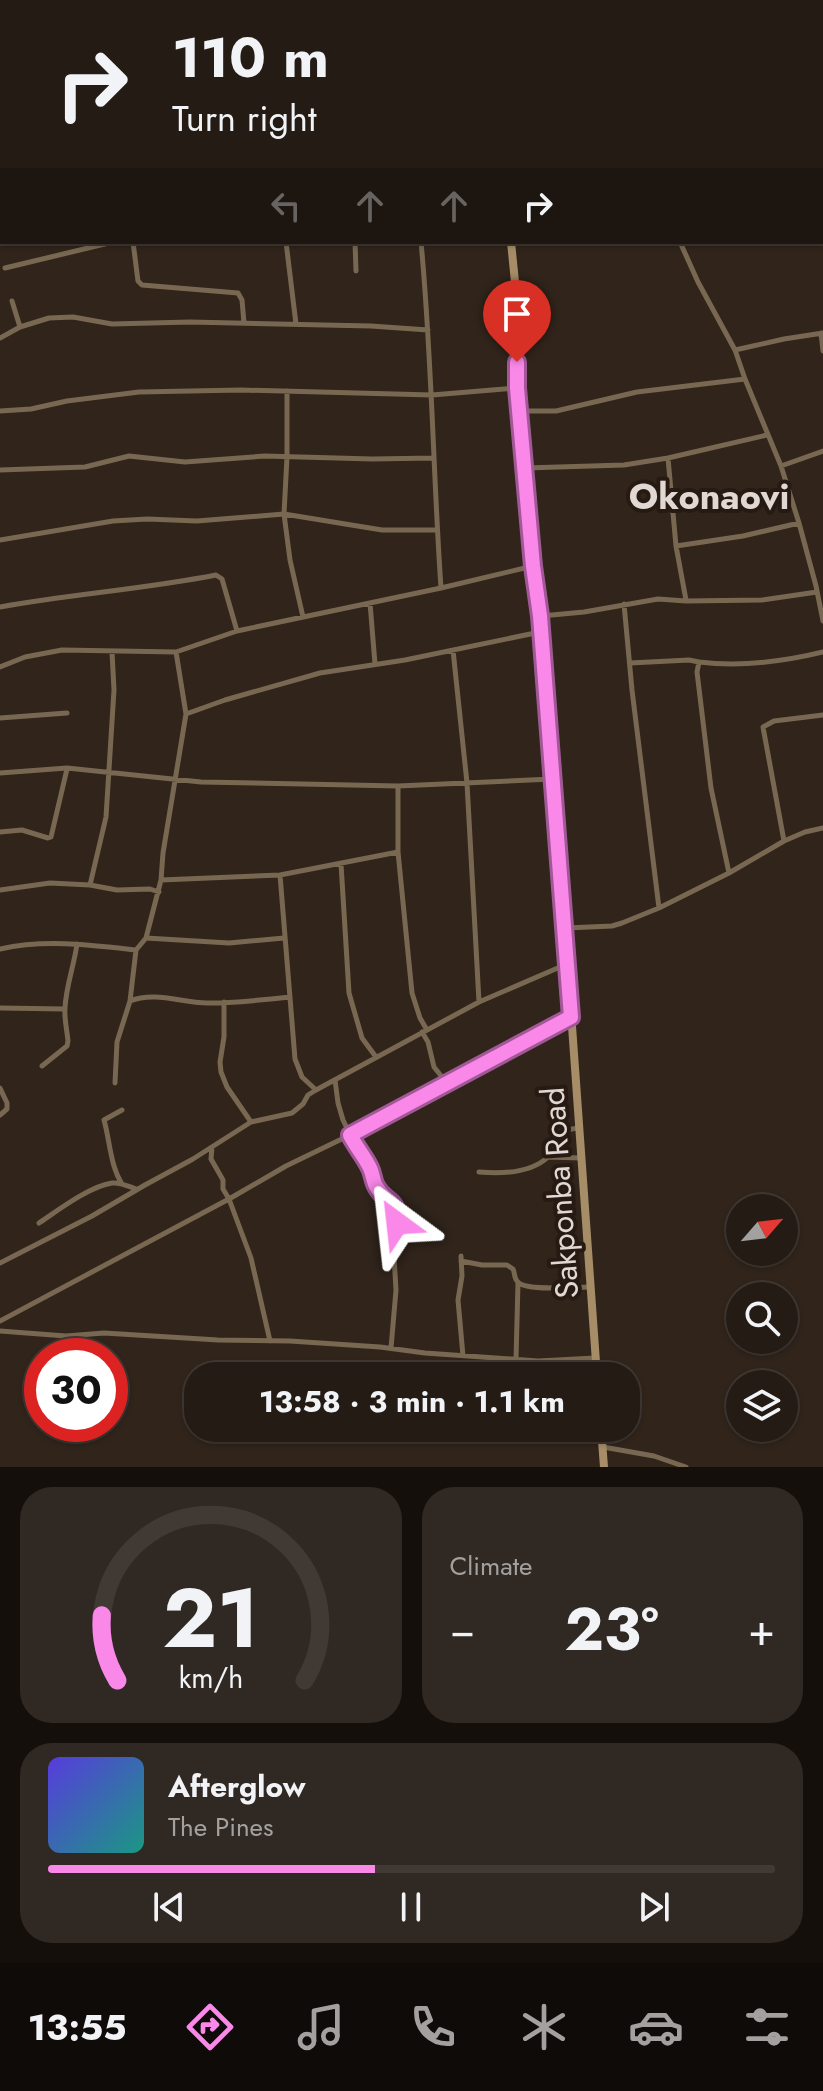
<!DOCTYPE html>
<html lang="en">
<head>
<meta charset="utf-8">
<style>
  :root { --surface:#241b14; --page:#302822; --text:#f1f3f6; --muted:#a3a1a0; --line:#413934; --accent:#f988e9 }
  body { margin:0; font-family:Jost,sans-serif; background:var(--page); color:var(--text); height:100vh; display:flex; flex-direction:column; font-size:30px; white-space:nowrap }
  * { box-sizing:border-box; margin:0 }
  p { font-size:26px; color:var(--muted) }
  .icon { flex:none; width:44px; height:44px; fill:none; stroke:currentColor; stroke-width:2; stroke-linecap:round; stroke-linejoin:round }
  .map { position:relative; height:1467px; overflow:hidden }
  .drawer { display:flex; flex-direction:column; gap:20px; padding:20px; background:#140f0b; flex:1 }
  .drawer>* { flex:none }
  .top-card { position:absolute; left:0px; top:0px; width:824px; height:244px; box-shadow:0 2px 6px #0004,0 0 0 2px var(--line); background:#241b14; color:var(--text); overflow:hidden }
  .needle { width:52px; rotate:62deg }
  .tools { position:absolute; left:726px; top:1194px; display:grid; gap:16px }
  .tools a { display:grid; place-items:center; width:72px; height:72px; border-radius:50%; background:var(--surface); box-shadow:0 2px 6px #0004,0 0 0 2px var(--line); font-size:40px }
  .speed { position:absolute; left:24px; top:1338px; display:flex; gap:16px; font-size:40px; font-weight:700; text-align:center }
  .speed>* { display:grid; place-content:center; width:104px; height:104px; border-radius:50%; background:var(--surface); box-shadow:0 2px 6px #0004,0 0 0 2px var(--line); line-height:1 }
  .speed .limit { border:12px solid #d22; background:#fff; color:#111 }
  .pin { position:absolute; display:grid; place-items:center; width:68px; height:68px; color:#fff; margin:-82px -34px; border-radius:50% 50% 50% 0; rotate:-45deg; box-shadow:0 0 8px #0007 }
  .pin .icon { rotate:45deg }
  .me { position:absolute; width:88px; margin:-44px; rotate:330deg; stroke-linejoin:round; filter:drop-shadow(0 0 6px #0008) }
  .turn { display:flex; align-items:center; gap:28px; height:168px; padding:0 40px; font-size:36px }
  .turn .icon { width:104px; height:104px; stroke-width:2.5 }
  .turn b { display:block; font-size:56px; line-height:68px }
  .lanes { display:flex; align-items:center; height:76px; padding:0 40px; background:#0003; justify-content:center; gap:40px; direction:ltr }
  .lanes .off { opacity:.35 }
  .big { font-size:60px; font-weight:700; line-height:1.1 }
  .drawer .tile { flex:1; display:flex; flex-direction:column; justify-content:center; gap:12px; min-width:0; padding:0 28px; border-radius:32px; background:var(--page) }
  .drawer .dial { align-items:center; gap:0 }
  .dial svg { height:208px; overflow:visible; fill:none; stroke:var(--line); stroke-width:7; stroke-linecap:round; text-anchor:middle }
  .dial text { fill:var(--text); stroke:none }
  .song { display:flex; align-items:center; gap:24px }
  .cover { width:96px; height:96px; border-radius:12px; background:linear-gradient(135deg,hsl(250 70% 55%),hsl(170 70% 35%)) }
  .played { height:8px; border-radius:4px; background:linear-gradient(90deg,var(--accent) 45%,var(--line) 45%) }
  .keys { display:flex; justify-content:space-around; direction:ltr }
  .heat { display:flex; justify-content:space-between; align-items:center; font-size:44px; direction:ltr }
  .drawer .tiles { flex:1; display:grid; gap:20px; grid-template-columns:1fr 1fr }
  .tile:last-child { grid-column:span 2 }
  .trip { position:absolute; left:184px; top:1362px; width:456px; height:80px; border-radius:32px; background:var(--surface); box-shadow:0 2px 6px #0004,0 0 0 2px var(--line); font-weight:700; line-height:80px; text-align:center }
  .dock { display:flex; height:128px; justify-content:space-around; align-items:center; background:#0e0b08; color:var(--muted) }
  .dock .icon { width:56px; height:56px }
  .dock .current { color:var(--accent) }
  .dock b { font-size:36px; color:var(--text) }
  .map>svg:first-child { display:block }
</style>
</head>
<body>
<div class="map">
<svg width="823" height="1467" viewBox="0 0 823 1467">
  <rect width="100%" height="100%" fill="#30241b"/>
  <g fill="none" stroke-linecap="round" stroke-linejoin="round">
    <path stroke="#786851" stroke-width="5" d="M314 0 315 2
      M576 0V2
      M676 0V2
      M754 0V2
      M418 2 434 0
      M819 2V0L823 1
      M1 41 2 60
      M822 52H823
      M0 110H2
      M822 115H823
      M0 172H2
      M822 194 823 195
      M0 234 2 233
      M133 242 138 281 142 285 238 293 242 300 244 323
      M286 242 296 324
      M355 242 356 271
      M421 242C432 357 433 473 441 588
      M680 242 698 282 735 350 745 379 781 466 799 523 816 586 823 621
      M5 268 113 242
      M12 301 20 327
      M821 333 823 351
      M0 338 20 327 49 318 73 317 112 324 190 322 371 326 428 330
      M735 350 784 339 823 333
      M287 391V457L284 514 290 560 303 617
      M0 411 31 409 67 401 139 392 241 390 432 395 517 388
      M520 411H556L637 392 745 379
      M668 458 676 546 743 536 799 523
      M781 466 823 451
      M525 468 624 465 668 458 767 435
      M0 470 85 467 129 456 185 462 265 456 372 459 434 458
      M0 540 113 521 147 519 197 521 284 514 382 530H437
      M676 546 686 600
      M370 603 375 664
      M624 604 632 690 659 908
      M0 607C72 594 145 589 216 575L222 579 237 631
      M541 616 584 612 658 599 686 601 762 600 817 592
      M453 650 467 783 479 1002
      M176 652 186 714 163 853 161 880 280 875 398 852
      M630 663 689 660 699 662
      M0 667 25 657 62 650 176 652 237 631 441 588 533 566
      M186 714 225 700 320 673 405 660 540 632
      M0 718 67 713
      M0 773 67 768 201 782 398 786 552 779
      M398 786V852L412 993 420 1018 427 1030
      M0 832 22 830 48 838 51 837 67 769
      M784 841 763 727 774 721 823 715
      M341 864 349 993 362 1038 376 1057
      M729 873 711 788 697 672 699 662C741 667 782 662 823 652
      M280 875 295 1059 302 1077 316 1090
      M90 885 106 817 114 690 112 652
      M0 890 50 883 90 885 117 890 150 889 159 892
      M566 928 612 926 622 923 659 908 729 873 784 841 805 832 823 828
      M146 938 229 943 284 938
      M0 949C45 939 91 945 136 950
      M130 1001C155 991 182 1003 207 1003 235 1003 263 1000 290 997
      M224 1002V1037L220 1062 221 1072 227 1087 251 1122
      M0 1008 64 1009
      M422 1032 428 1042 434 1067 446 1082
      M42 1066 67 1046 68 1041C67 1030 64 1018 65 1008 66 986 74 966 77 944
      M335 1080 338 1103 343 1120 357 1149 369 1165 378 1190 393 1203 398 1214 393 1240 396 1290 391 1348
      M115 1083 117 1042 130 1001 136 950 146 938 161 880
      M0 1088 7 1103V1109L0 1115
      M122 1110 104 1120C110 1141 110 1165 122 1184
      M212 1147 211 1159 223 1180V1189L229 1199 251 1258 270 1341
      M548 1157 581 1158
      M479 1172C501 1174 531 1173 548 1157 562 1144 553 1130 579 1128
      M39 1223C57 1211 90 1186 112 1183 120 1182 128 1186 136 1189
      M461 1256 462 1276 458 1300 463 1356
      M461 1261 482 1265H507L513 1269C515 1273 514 1278 517 1281 523 1292 577 1287 590 1287
      M0 1263 92 1216 145 1185 193 1159 251 1122 292 1113 303 1104 308 1095 316 1090 479 1002 567 964
      M0 1321 229 1199 286 1166 350 1135 570 1018
      M0 1331 66 1336 104 1333 218 1340 290 1341 380 1347 425 1353 538 1361 595 1358
      M516 1359 518 1283
      M603 1447 654 1456 686 1467"/>
    <path stroke="#a68d67" stroke-width="8" d="M494 0V2
      M511 242 518 312 517 388 533 566 540 616 565 928 597 1376
      M601 1428 604 1467"/>
  </g>
  <g fill="none" stroke-linecap="round" stroke-linejoin="round">
    <g stroke="#a25897" stroke-width="20">
      <path id="route" d="M397 1223C398 1196 385 1204 376 1186 373 1181 373 1174 370 1168 365 1157 356 1147 350 1135L571 1017 540 616 533 566 517 388V362"/>
    </g>
    <use href="#route" stroke="#f988e9" stroke-width="14"/>
  </g>
  <g text-anchor="middle" dominant-baseline="central" stroke-width="8" stroke-linejoin="round" paint-order="stroke">
    <g font-size="32" fill="#e1d8d3" stroke="#261a12">
      <text transform="translate(560 1193) rotate(-94)">Sakponba Road</text>
    </g>
    <g font-size="36" font-weight="bold" fill="#e1d8d3" stroke="#261a12">
      <text x="709" y="496">Okonaovi</text>
    </g>
  </g>
</svg>
<div class="tools">
<a><svg class="needle" viewBox="-14 -14 28 28"><path d="M0-13l5 13h-10z" fill="#e53935"/><path d="M0 13l5-13h-10z" fill="#a3a1a0"/></svg></a>
<a><svg class="icon" aria-label="search" viewBox="0 0 24 24"><circle cx="10" cy="10" r="6"/><path d="M15 15l6 6"/></svg></a>
<a><svg class="icon" aria-label="layers" viewBox="0 0 24 24"><path d="M12 4l9 5-9 5-9-5zM3 14l9 5 9-5"/></svg></a>
</div>
<div class="speed"><div class="limit">30</div></div>
<div class="pin" style="left:517px;top:362px;background:#d93025"><svg class="icon" aria-label="arrive" viewBox="0 0 24 24"><path d="M6 21V4h12l-3 4 3 4H6"/></svg></div>
<svg class="me" style="left:397px;top:1223px" viewBox="-20 -20 40 40"><path d="M0-17L14 15 0 8-14 15z" fill="#f988e9" stroke="#fff" stroke-width="4"/></svg>
<div class="trip">13:58 · 3 min · 1.1 km</div>
<div class="top-card">
<div class="turn"><svg class="icon" aria-label="right" viewBox="0 0 24 24"><path d="M7 20v-9h11M14 6l5 5-5 5"/></svg><div><b>110 m</b>Turn right</div></div>
<div class="lanes"><svg class="icon off" aria-label="left" viewBox="0 0 24 24"><path d="M17 20v-9H6M10 6l-5 5 5 5"/></svg><svg class="icon off" aria-label="ahead" viewBox="0 0 24 24"><path d="M12 20V5M6 11l6-6 6 6"/></svg><svg class="icon off" aria-label="ahead" viewBox="0 0 24 24"><path d="M12 20V5M6 11l6-6 6 6"/></svg><svg class="icon" aria-label="right" viewBox="0 0 24 24"><path d="M7 20v-9h11M14 6l5 5-5 5"/></svg></div>
</div>
</div>
<section class="drawer">
<div class="tiles">
<div class="tile dial"><svg viewBox="0 0 100 80">
<path d="M14 69A42 42 0 1 1 86 69"/>
<path d="M14 69A42 42 0 0 1 8 44" stroke="#f988e9"/>
<text x="50" y="56" font-size="32" font-weight="700">21</text>
<text x="50" y="72" font-size="11">km/h</text>
</svg></div>
<div class="tile"><p>Climate</p>
<div class="heat"><a>−</a><b class="big">23°</b><a>+</a></div>
</div>
<div class="tile">
<div class="song"><i class="cover"></i><div><b>Afterglow</b><p>The Pines</p></div></div>
<div class="played"></div>
<div class="keys"><svg class="icon" aria-label="previous" viewBox="0 0 24 24"><path d="M18 5L8 12l10 7zM5 5v14"/></svg><svg class="icon" aria-label="pause" viewBox="0 0 24 24"><path d="M8 5v14M16 5v14"/></svg><svg class="icon" aria-label="next" viewBox="0 0 24 24"><path d="M6 5l10 7-10 7zM19 5v14"/></svg></div>
</div>
</div>
</section>
<nav class="dock">
<b>13:55</b>
<svg class="icon current" aria-label="directions" viewBox="0 0 24 24"><path d="M12 3l9 9-9 9-9-9zM9 14v-3h6M13 9l2 2-2 2"/></svg>
<svg class="icon" aria-label="music" viewBox="0 0 24 24"><path d="M9 18V5l10-2v13"/><circle cx="6" cy="18" r="3"/><circle cx="16" cy="16" r="3"/></svg>
<svg class="icon" aria-label="phone" viewBox="0 0 24 24"><path d="M5 4h4l2 5-3 2q2 4 5 5l2-3 5 2v4C11 20 4 13 5 4z"/></svg>
<svg class="icon" aria-label="climate" viewBox="0 0 24 24"><path d="M12 3v18M4 7l16 10M4 17L20 7"/></svg>
<svg class="icon" aria-label="car" viewBox="0 0 24 24"><path d="M5 17H2v-5l4-1 3-4h7l3 4 3 1v5h-3M9 17h6M6 11h13"/><circle cx="7" cy="17" r="2"/><circle cx="17" cy="17" r="2"/></svg>
<svg class="icon" aria-label="filters" viewBox="0 0 24 24"><path d="M4 7h16M4 17h16"/><circle cx="9" cy="7" r="2"/><circle cx="15" cy="17" r="2"/></svg>
</nav>
</body>
</html>
